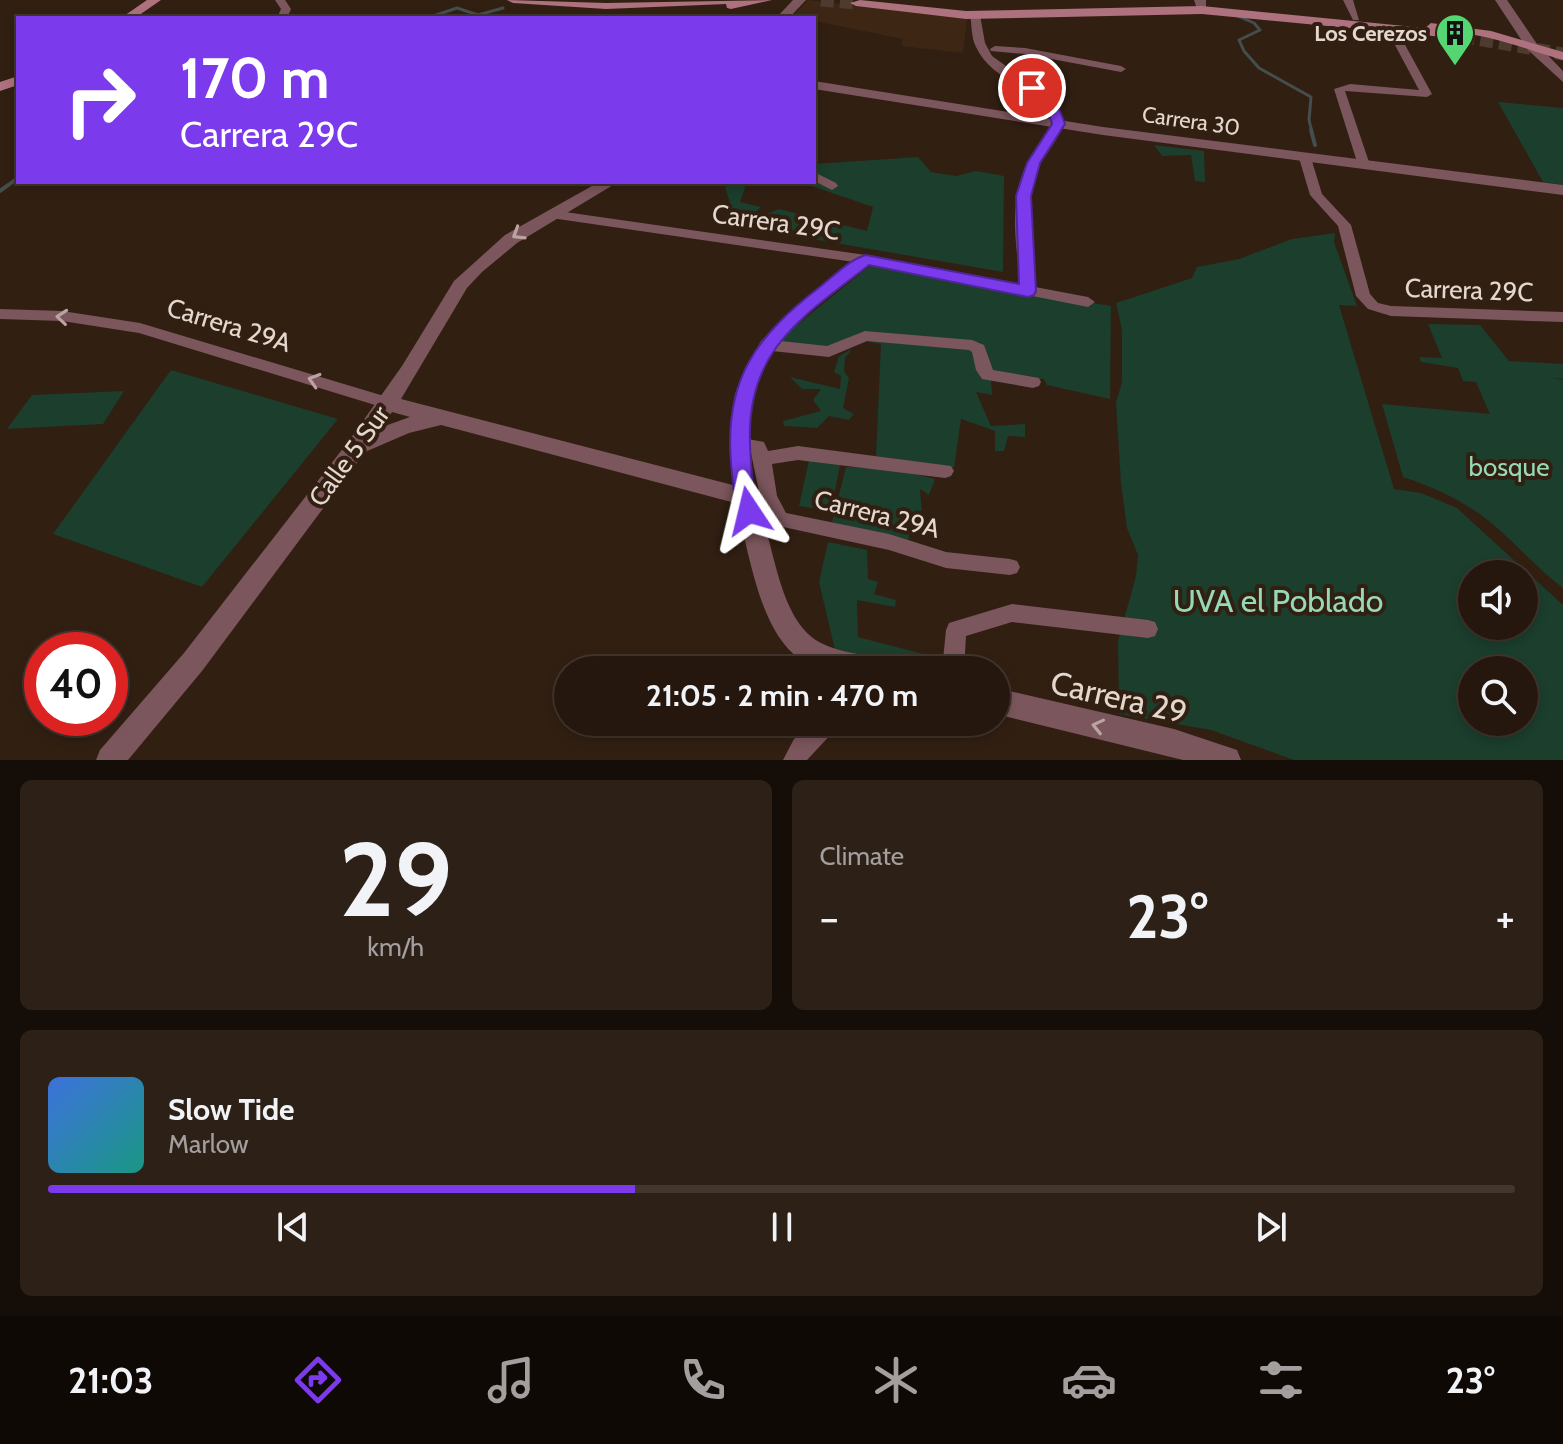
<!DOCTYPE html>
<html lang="en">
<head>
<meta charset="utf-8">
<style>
  :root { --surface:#25170e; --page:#2d2017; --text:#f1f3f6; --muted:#a39f9e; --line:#42362e; --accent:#7c3aed }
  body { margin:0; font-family:Cabin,sans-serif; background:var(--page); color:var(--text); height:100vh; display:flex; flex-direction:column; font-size:30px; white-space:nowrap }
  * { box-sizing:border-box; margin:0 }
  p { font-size:26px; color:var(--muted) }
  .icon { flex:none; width:44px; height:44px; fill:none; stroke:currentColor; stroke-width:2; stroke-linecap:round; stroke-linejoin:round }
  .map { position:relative; height:760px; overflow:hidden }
  .drawer { display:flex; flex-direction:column; gap:20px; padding:20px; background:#140d08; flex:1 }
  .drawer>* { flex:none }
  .banner { position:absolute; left:16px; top:16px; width:800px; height:168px; border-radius:0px; box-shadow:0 4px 12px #0003,0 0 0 2px var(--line); background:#7c3aed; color:#fff; overflow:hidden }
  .tools { position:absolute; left:1458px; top:560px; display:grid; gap:16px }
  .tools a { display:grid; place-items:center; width:80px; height:80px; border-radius:50%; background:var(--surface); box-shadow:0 4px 12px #0003,0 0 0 2px var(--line); font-size:40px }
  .speed { position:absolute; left:24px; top:632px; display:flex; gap:16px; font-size:40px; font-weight:700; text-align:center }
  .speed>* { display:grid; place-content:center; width:104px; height:104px; border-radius:50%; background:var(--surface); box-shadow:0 4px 12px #0003,0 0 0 2px var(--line); line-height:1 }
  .speed .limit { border:12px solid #d22; background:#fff; color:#111 }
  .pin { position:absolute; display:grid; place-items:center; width:68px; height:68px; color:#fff; margin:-34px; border:4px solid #fff; border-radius:50%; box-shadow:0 2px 8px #0007 }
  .me { position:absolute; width:88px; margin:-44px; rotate:350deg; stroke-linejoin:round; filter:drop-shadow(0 0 6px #0008) }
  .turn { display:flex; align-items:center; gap:28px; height:168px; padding:0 32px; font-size:36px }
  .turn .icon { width:104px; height:104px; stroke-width:2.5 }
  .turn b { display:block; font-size:56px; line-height:68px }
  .big { font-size:60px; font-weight:700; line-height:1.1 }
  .drawer .tile { flex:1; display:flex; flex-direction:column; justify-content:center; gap:12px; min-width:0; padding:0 28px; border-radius:12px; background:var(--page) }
  .drawer .dial { align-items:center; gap:0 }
  .dial b { font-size:104px; line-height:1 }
  .song { display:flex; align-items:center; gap:24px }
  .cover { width:96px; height:96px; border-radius:12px; background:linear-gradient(135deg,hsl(220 70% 55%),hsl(170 70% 35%)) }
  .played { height:8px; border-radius:4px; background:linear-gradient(90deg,var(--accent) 40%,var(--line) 40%) }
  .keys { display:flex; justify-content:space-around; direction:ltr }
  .heat { display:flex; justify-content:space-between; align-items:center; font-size:44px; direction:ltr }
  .drawer .tiles { flex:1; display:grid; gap:20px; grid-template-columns:1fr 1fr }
  .tile:last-child { grid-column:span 2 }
  .trip { position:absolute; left:554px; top:656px; width:456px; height:80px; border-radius:40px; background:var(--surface); box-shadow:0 4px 12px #0003,0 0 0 2px var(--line); font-weight:700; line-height:80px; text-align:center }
  .menu { display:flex; height:128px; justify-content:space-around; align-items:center; background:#0f0906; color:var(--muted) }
  .menu .icon { width:56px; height:56px }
  .menu .selected { color:var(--accent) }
  .menu b { font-size:36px; color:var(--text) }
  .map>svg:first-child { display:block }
</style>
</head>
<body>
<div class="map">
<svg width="1563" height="760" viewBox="0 0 1563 760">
  <rect width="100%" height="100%" fill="#311f12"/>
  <path fill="#3e2614" d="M808 0 967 19 963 53 901 46 903 39 814 21V18L792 17Z"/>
  <path fill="#1b3e2d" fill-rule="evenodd" d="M1498 102 1563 108V185L1543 182Z
    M1154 145 1204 151 1205 182 1195 181 1191 155 1162 156Z
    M918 157 931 172 956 176 976 171 1004 176 1003 272 737 226 725 187 734 182H747L740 202 761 207 742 223 779 209 867 231 873 207 800 182H814V164Z
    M1335 233 1334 242 1357 306 1339 305 1394 489 1421 493 1457 508 1563 605V760H1294L1211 730 1119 714 1118 641 1136 576 1138 555 1127 528 1121 483 1116 403 1122 382V330L1116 303 1192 278 1197 267 1239 259 1292 239ZM1472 574H1524V626H1472ZM1472 670H1524V722H1472Z
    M871 265 1111 306 1110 399 1047 385 1044 379 989 373 980 343 865 331 831 348 776 342Z
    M1428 324 1480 325 1509 361 1563 364V379L1551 378 1563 380V588C1532 565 1502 527 1472 509 1451 495 1427 485 1403 477L1382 404 1490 414 1476 382 1463 381 1458 368 1421 362 1419 357 1442 358Z
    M865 339 975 349 981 378 1029 387 991 381 992 395 976 392 991 426 1025 424V437L1008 436 1004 451H995V431L961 419 954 468 876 456 881 344 862 341Z
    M852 349 845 358 844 371 849 378 843 408 854 414 849 420 829 416 817 428 784 426 783 421 821 411 813 400 821 389H802L790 377 840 389 841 376 834 372 839 356Z
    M171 370 338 419 202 587 53 534Z
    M124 391 103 424 7 429 32 395Z
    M809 460 840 465 831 511 799 506Z
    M846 467 892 468 935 479 929 495 920 489 922 515 912 516 908 542 832 522Z
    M828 542 867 550 868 579 878 582 874 594 896 600 895 607 857 600 858 637 931 656 921 670 835 650 819 582Z"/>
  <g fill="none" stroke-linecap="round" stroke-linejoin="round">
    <path stroke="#444e4e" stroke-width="3" d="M1238 16 1254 23 1260 30 1239 40 1244 51 1259 68 1311 97 1309 120 1312 132
      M427 18 457 8 478 15 503 8"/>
    <path stroke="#444e4e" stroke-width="4" d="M1311 130 1315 145
      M0 191 18 178"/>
    <path stroke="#4c3b2e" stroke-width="13" stroke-dasharray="13 6" stroke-linecap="butt" d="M821 0 856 3
      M1443 33 1563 54"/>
    <path fill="#7c565d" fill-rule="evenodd" d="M275 0H285L291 9 287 18H277L281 9Z
      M1343 0H1353L1359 20H1353Z
      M975 12 980 15 985 43 992 56 1045 94 1063 117C1062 143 1039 156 1033 179 1023 214 1031 252 1035 287L1088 297 1095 302 1088 307 869 264 808 313 781 341 827 346 865 331 972 340 984 345 993 370 1039 378 1041 382 1039 386 1033 388 982 379 976 370 972 352 969 350 867 341 829 357 772 351C755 378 746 406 748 439L764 442 768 451 798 446 951 466 954 471 951 476 945 478 798 460 772 464 777 496 786 513 889 534 946 552 1010 559 1017 561 1020 567 1017 573 1010 575 946 568 889 550 774 525 762 506 751 453 749 452 753 496 750 501 744 503 738 501 735 496 731 422 735 394 745 370 761 341 798 307 854 262 551 218 544 214 551 210 866 255 1020 284C1017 250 1010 211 1021 178 1028 155 1051 142 1051 117 1033 86 991 80 976 47 971 37 972 25 970 15Z
      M1393 29 1398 32 1432 94 1427 97 1345 91 1370 165 1364 169 1358 165 1334 89 1350 84 1419 90 1388 32Z
      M995 46 1025 48 1121 66 1126 69 1121 72 1025 54 991 51 990 49Z
      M1305 154 1311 158 1322 194 1351 225 1370 294 1378 303 1391 306 1563 312V322L1391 316 1368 309 1356 296 1338 226 1310 195 1299 158Z
      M814 172 836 183 838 186 832 190 814 181Z
      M0 309 62 311 140 323 394 399 396 403 394 407 388 409 139 333 62 321 0 319Z
      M1012 604 1148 620 1155 622 1158 629 1155 636 1148 638 1012 622 966 636 964 670H942L946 630 949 623Z
      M811 722H838L835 730 807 760H783L794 739Z"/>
    <path fill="#7c565d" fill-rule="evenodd" d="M793 0H806L789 18H776Z
      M1194 0H1206V12H1198Z
      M1495 0H1507L1537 44 1563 71V82L1528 50Z
      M814 81 1103 127 1563 185V195L1103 135 814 89Z
      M599 182H618L517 243 482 272 467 288 401 399 752 490C775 534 775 619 821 643 841 654 866 653 886 661L890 670C869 670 843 674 822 669 759 654 752 555 735 503L441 425 409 433 365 452 202 671 128 760H96L100 750 184 653 348 442 402 366 454 281 505 235ZM392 412 410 417 382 427Z
      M996 688 1174 729 1237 750 1241 760H1183L996 714Z"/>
    <path fill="#ae717e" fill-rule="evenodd" d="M147 0H161L135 18H121Z
      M507 0 606 3 772 0 731 9 727 8 726 4 606 9 513 3Z
      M860 0 966 11 1202 6 1425 28 1431 23 1491 31 1563 52V60C1535 53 1467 24 1443 37L1202 14 966 19 856 6 850 3Z
      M18 76V85L0 91V82Z"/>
  </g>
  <defs><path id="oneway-chevron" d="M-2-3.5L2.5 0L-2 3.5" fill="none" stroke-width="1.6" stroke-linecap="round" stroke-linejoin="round" transform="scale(2)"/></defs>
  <g stroke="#baa3a1">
    <use href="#oneway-chevron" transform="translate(518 234) rotate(148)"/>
    <use href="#oneway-chevron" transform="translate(62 317) rotate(-175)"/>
    <use href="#oneway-chevron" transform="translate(314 380) rotate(-163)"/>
    <use href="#oneway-chevron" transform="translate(1098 726) rotate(-167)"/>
  </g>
  <path fill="#7c3aed" stroke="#51269a" stroke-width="2" d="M1032 85 1058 106 1065 124 1040 163 1031 196 1036 291 1034 295 1028 297 869 265C803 317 746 349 750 444 751 467 752 490 759 511L756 517 749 520 742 517C733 500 733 482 731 463 724 379 756 336 821 286 834 276 850 259 866 255L1019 284 1016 196 1027 163 1052 124 1048 110 1026 88Z"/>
  <defs>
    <g id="building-pin" transform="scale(2)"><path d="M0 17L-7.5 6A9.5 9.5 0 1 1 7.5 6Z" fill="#54d672" stroke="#311f12"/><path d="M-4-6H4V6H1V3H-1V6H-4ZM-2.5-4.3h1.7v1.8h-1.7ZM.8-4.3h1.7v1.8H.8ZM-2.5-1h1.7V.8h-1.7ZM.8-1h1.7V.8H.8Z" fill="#111"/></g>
  </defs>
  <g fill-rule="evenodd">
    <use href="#building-pin" x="1455" y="33"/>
  </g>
  <g text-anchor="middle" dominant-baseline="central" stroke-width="8" stroke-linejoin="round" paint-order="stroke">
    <g font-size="22" font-weight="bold" fill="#e3d7ce" stroke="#311f12" text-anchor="end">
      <text x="1427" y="33">Los Cerezos</text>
    </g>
    <g font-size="22" fill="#e3d7ce" stroke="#311f12">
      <text transform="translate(1191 121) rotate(8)">Carrera 30</text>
    </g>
    <g font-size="26" fill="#e3d7ce" stroke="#311f12">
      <text transform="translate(776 222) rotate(8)">Carrera 29C</text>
      <text transform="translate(1469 290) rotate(2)">Carrera 29C</text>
      <text transform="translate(229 325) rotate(17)">Carrera 29A</text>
      <text transform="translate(349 456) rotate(-54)">Calle 5 Sur</text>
      <text transform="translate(877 514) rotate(14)">Carrera 29A</text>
    </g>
    <g font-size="26" fill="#96d9b6" stroke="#311f12">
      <text x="1509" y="467">bosque</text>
    </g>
    <g font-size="32" fill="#96d9b6" stroke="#311f12">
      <text x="1278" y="600">UVA el Poblado</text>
    </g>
    <g font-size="32" fill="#e3d7ce" stroke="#311f12">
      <text transform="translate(1119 697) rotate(13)">Carrera 29</text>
    </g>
  </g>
</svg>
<div class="tools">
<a><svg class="icon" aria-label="sound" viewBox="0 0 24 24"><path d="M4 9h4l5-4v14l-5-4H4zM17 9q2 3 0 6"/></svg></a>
<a><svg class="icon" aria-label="search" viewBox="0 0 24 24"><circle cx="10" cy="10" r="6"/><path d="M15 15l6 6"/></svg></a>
</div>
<div class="speed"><div class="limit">40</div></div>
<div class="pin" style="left:1032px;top:88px;background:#d93025"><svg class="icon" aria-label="arrive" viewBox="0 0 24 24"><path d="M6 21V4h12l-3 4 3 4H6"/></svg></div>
<svg class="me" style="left:749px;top:511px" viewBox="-20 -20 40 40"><path d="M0-17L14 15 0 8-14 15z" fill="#7c3aed" stroke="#fff" stroke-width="4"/></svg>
<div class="trip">21:05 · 2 min · 470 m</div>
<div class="banner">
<div class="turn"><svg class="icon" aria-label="right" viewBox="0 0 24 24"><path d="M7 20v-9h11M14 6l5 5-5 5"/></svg><div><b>170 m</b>Carrera 29C</div></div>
</div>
</div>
<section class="drawer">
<div class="tiles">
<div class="tile dial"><b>29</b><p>km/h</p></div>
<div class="tile"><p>Climate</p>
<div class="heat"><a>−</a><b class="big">23°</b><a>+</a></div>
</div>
<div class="tile">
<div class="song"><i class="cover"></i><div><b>Slow Tide</b><p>Marlow</p></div></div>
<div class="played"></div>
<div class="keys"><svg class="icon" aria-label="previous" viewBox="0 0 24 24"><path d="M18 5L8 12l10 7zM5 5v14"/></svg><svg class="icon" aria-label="pause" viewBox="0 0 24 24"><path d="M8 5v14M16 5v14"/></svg><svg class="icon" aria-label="next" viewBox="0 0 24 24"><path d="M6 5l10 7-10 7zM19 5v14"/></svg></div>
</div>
</div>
</section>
<nav class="menu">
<b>21:03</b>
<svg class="icon selected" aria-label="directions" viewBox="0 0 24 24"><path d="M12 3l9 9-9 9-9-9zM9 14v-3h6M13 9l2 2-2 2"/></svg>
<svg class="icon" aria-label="music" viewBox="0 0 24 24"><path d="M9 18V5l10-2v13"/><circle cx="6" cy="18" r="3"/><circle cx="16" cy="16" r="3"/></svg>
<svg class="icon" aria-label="phone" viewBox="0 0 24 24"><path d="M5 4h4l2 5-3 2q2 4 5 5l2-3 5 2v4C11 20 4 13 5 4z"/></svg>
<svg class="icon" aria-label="climate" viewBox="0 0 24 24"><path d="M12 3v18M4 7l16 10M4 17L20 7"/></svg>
<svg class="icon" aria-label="car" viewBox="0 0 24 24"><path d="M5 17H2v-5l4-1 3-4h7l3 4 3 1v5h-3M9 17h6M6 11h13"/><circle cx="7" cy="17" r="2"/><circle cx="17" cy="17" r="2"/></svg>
<svg class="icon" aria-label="filters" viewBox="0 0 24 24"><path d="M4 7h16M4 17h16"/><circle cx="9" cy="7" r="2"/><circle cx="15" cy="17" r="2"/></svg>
<b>23°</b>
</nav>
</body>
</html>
